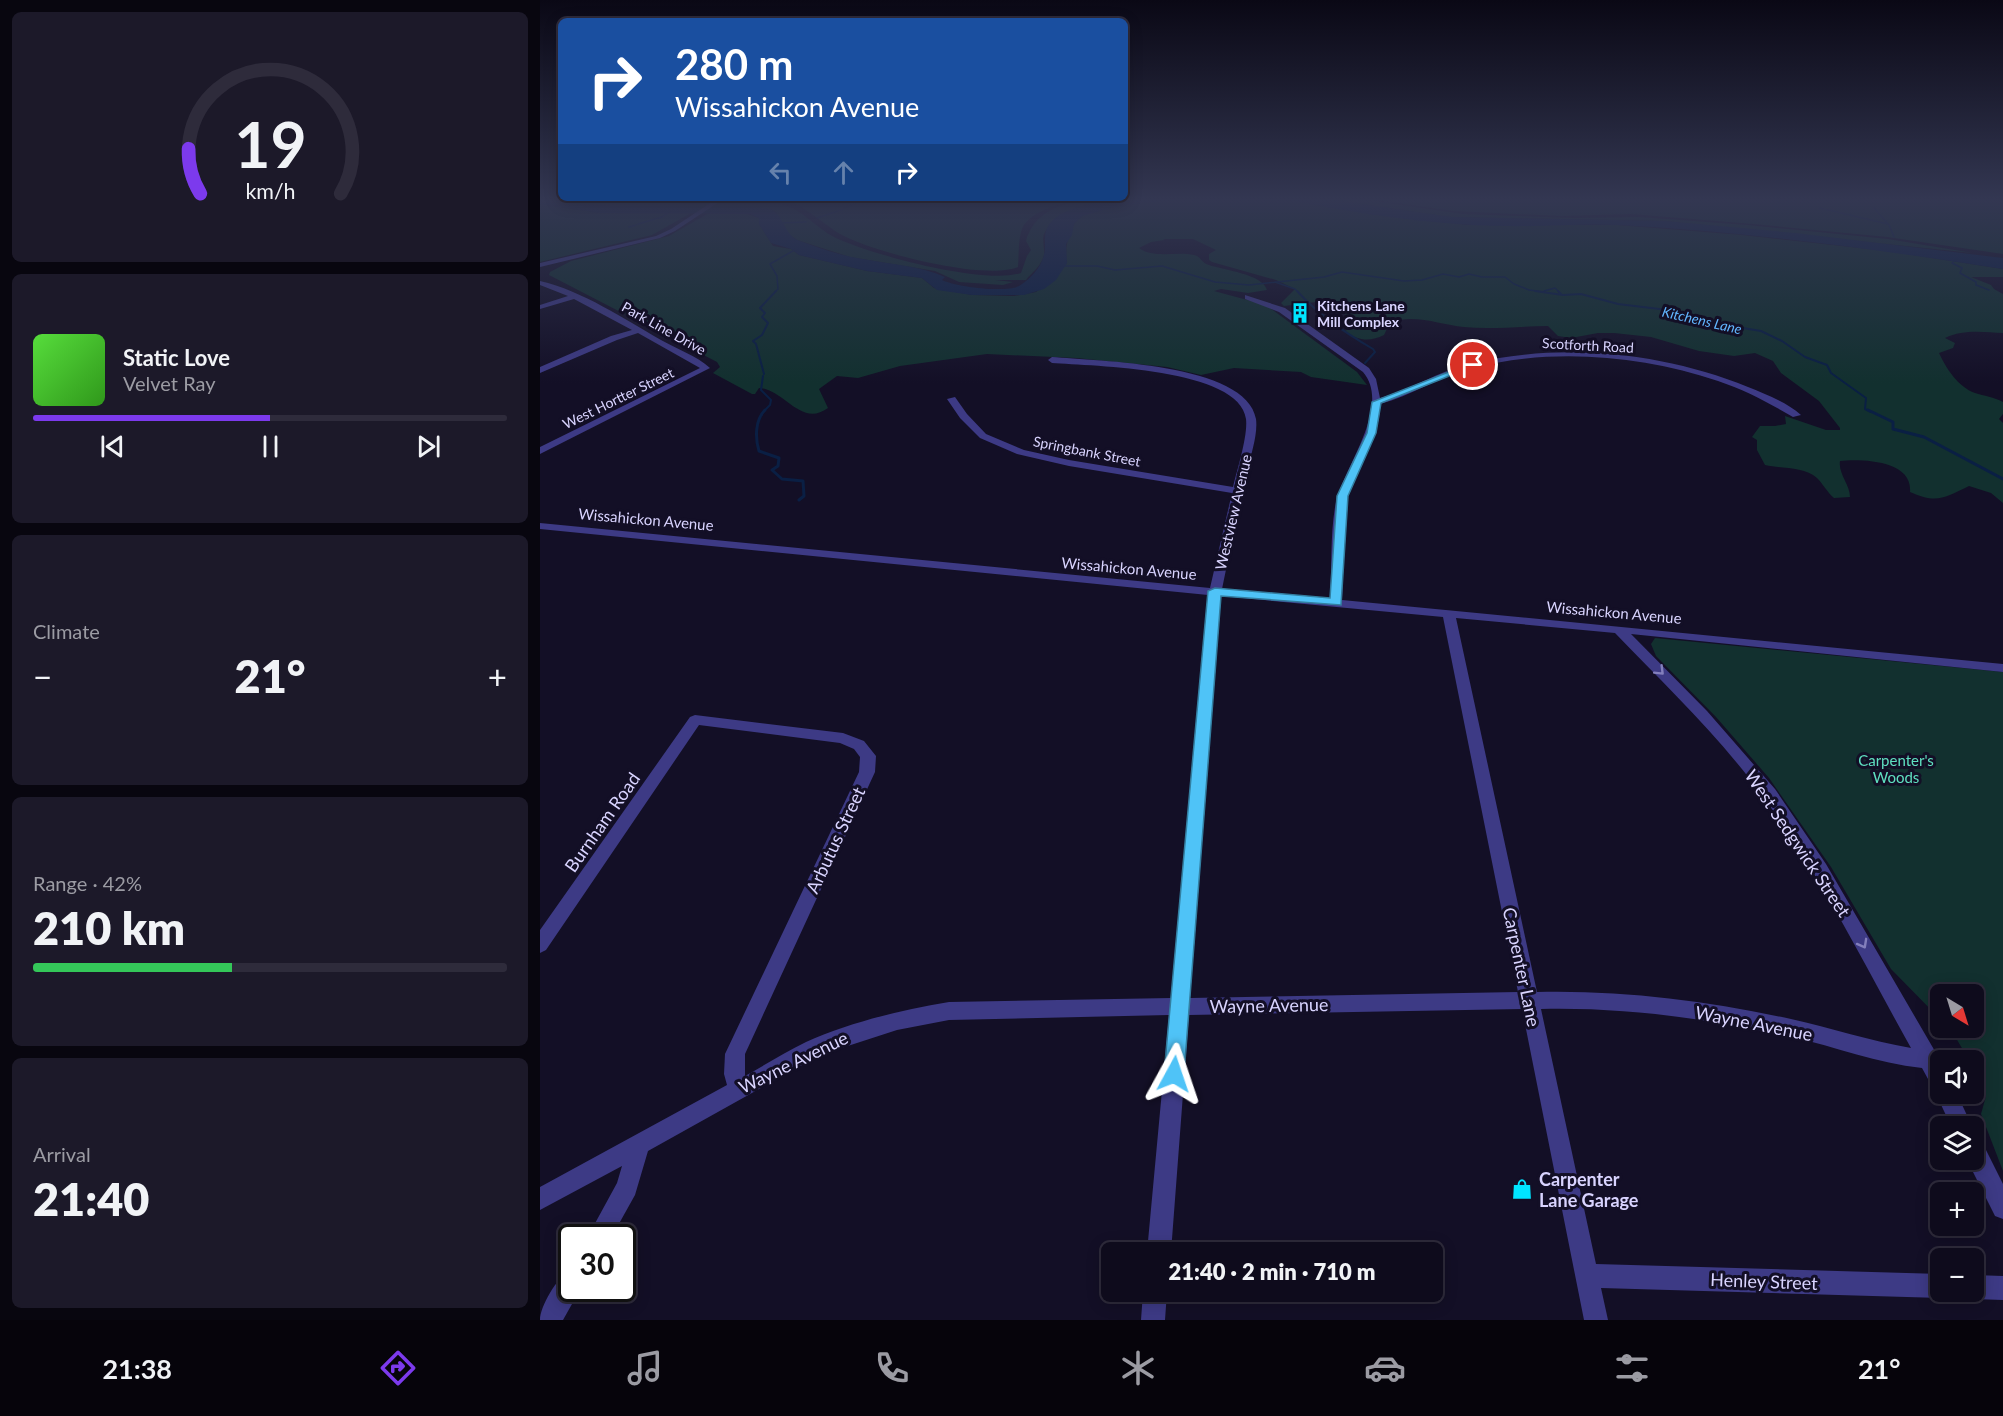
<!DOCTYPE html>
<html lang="en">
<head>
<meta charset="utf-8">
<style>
  :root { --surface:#0e0b1c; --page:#1c1929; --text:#f1f3f6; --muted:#9b9ba3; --line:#2e2b3b; --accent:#7c3aed }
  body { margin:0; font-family:Lato,sans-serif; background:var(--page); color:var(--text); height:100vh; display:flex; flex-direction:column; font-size:22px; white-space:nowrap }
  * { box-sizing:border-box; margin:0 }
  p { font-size:20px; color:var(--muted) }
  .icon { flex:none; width:33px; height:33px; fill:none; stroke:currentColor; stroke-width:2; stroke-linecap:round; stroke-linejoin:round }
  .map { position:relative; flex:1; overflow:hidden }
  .details { display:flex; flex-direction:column; gap:12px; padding:12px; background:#08060f; width:540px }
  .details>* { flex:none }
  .banner { position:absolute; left:18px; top:18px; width:570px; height:183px; border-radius:9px; box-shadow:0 3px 15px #0003,0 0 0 2px var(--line); background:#1a4fa0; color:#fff; overflow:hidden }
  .needle { width:39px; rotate:142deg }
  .tools { position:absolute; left:1390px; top:984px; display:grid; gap:12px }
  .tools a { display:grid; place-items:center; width:54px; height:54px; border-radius:9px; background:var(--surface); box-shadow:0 3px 15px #0003,0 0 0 2px var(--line); font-size:30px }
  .speed { position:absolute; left:18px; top:1224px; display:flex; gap:12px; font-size:30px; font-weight:700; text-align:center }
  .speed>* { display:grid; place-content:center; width:78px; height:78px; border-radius:50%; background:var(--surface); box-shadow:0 3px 15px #0003,0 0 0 2px var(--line); line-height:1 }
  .speed .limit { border:3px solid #111; border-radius:9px; background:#fff; color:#111 }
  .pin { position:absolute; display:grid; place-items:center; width:51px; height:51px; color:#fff; margin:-26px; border:3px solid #fff; border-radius:50%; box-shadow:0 2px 6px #0007 }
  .me { position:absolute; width:66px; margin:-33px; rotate:5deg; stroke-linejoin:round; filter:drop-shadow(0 0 4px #0008) }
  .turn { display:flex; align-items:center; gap:21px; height:126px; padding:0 18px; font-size:27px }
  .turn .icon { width:78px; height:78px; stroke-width:2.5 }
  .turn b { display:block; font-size:42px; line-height:51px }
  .lanes { display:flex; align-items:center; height:57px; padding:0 18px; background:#0003; justify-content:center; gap:30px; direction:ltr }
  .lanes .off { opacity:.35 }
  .big { font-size:45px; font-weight:800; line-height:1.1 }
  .details .card { flex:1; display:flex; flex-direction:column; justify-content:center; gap:9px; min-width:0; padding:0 21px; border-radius:9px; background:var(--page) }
  .details .dial { align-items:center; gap:0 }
  .dial svg { height:156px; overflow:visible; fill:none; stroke:var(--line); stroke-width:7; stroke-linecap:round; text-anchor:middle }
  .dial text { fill:var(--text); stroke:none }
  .song { display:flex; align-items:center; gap:18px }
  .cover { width:72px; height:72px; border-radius:9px; background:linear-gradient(135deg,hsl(110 70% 55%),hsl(110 70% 35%)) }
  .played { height:6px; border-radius:3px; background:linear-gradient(90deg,var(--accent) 50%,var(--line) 50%) }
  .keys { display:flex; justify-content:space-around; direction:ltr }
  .heat { display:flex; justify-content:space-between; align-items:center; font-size:33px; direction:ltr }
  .charge { height:9px; border-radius:4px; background:linear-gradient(90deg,#34c759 42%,var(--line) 0) }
  .trip { position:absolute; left:561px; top:1242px; width:342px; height:60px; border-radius:9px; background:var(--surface); box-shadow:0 3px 15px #0003,0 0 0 2px var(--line); font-weight:800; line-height:60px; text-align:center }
  .dock { display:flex; height:96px; justify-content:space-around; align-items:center; background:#06040b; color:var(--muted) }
  .dock .icon { width:42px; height:42px }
  .dock .current { color:var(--accent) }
  .dock b { font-size:27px; color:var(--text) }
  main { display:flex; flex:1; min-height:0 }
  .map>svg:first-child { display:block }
</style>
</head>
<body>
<main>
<section class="details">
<div class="card dial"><svg viewBox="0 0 100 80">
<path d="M14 69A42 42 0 1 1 86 69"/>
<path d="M14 69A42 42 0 0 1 8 46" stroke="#7c3aed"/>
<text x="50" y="56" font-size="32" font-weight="700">19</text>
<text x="50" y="72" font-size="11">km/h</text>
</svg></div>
<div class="card">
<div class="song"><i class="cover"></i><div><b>Static Love</b><p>Velvet Ray</p></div></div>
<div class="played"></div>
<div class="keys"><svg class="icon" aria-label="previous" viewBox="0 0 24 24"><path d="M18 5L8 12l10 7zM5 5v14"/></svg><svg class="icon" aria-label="pause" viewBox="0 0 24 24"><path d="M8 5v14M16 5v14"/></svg><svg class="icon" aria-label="next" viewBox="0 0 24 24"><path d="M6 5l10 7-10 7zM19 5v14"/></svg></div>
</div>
<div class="card"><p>Climate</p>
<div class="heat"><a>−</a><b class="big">21°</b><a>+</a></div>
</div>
<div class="card"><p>Range · 42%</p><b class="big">210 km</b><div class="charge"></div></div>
<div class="card"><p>Arrival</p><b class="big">21:40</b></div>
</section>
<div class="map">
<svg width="1463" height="1320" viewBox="0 0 1463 1320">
  <rect width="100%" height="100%" fill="#130f26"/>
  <path fill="#12302f" d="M10 198 98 200 149 204H240C261 208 275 227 294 237 331 255 444 285 481 273L487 256 491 250 486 241C498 198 552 198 589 198 562 202 520 204 505 232 501 238 505 247 504 255 501 267 492 272 486 280H455L473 282 463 285 419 282 395 271 310 257 257 240 247 233 236 212 229 208 72 206 35 204Z
    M190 198H402L422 203 416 198H545C527 202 489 210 482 229 478 240 479 256 478 267 444 281 332 252 300 234 288 227 261 204 251 202 229 197 204 203 182 203Z
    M646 198H739L862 218 928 225H1077L1202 235 1347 251 1463 269V277H1431L1451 285 1454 289 1463 294V333C1444 332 1423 329 1405 338L1415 343 1413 348 1399 353C1406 368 1418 387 1435 393 1444 396 1454 397 1463 402V414L1459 419 1463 423V503L1451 493 1429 486C1404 498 1397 504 1370 492 1373 460 1321 459 1300 461 1298 474 1310 484 1310 497L1294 498C1287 492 1283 484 1277 478 1264 466 1241 469 1225 465L1217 450V440L1212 437 1220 426H1235L1246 424 1245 416 1286 430H1300V428L1279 401 1241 373 1233 361 1215 353 1194 356 1159 351 1111 337 1074 333H1058L1031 338 1018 336 1008 326C980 326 952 330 924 327 903 325 881 316 859 320 849 322 848 327 844 335 830 342 818 341 805 331L809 328 807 325 813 317 792 310 789 308 793 302H776L744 306 741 303 755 289 736 280 672 262 669 260V254L676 250 653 239H623L625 240 611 242 599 248C614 259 637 251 654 255 661 256 661 263 669 265 683 270 723 274 727 290L708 293 681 289 674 291 726 305 817 372 827 385 771 377 761 372 694 368 661 375 627 367 536 358 447 354 360 366 318 378 297 376 279 389 288 408C261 428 244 389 219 388L215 394H212L173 373 180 367 177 362 9 275 10 272 31 261 129 236 169 213H204L219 218V224L233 246 251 249 259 255 327 271 382 278 394 288 432 295 474 296 496 292 527 263C524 249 529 225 541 217 565 201 617 201 646 198Z
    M780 198H814L923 214 1034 218 1099 217 1208 225 1348 239 1433 253 1125 221 911 217Z
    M823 198H1463V254L1347 237 1213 224 1091 214 1021 216 913 211Z
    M0 204 60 213H151L112 235 0 262Z
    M1115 638 1463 672V1171L1441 1114 1446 1096 1434 1070V1060H1429L1410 1028H1434V994H1401V1020L1351 969 1291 867 1229 778 1176 717 1116 656 1111 644Z"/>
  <path fill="#0a1f44" d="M0 198 35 204 72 206 229 208C245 215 243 235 260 241 279 248 302 256 323 259 349 264 381 266 405 277L402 280C416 287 465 293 479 286 489 280 501 268 504 255 507 242 501 233 512 221 536 196 613 198 646 198L579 206 542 216 534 224 532 235 526 244 527 263 516 280 504 289 484 295H432L397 290 382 278 327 271 259 255 251 249 231 243 219 224V218L210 214 60 213 0 204Z
    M739 198H780L911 217 1125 221 1255 233 1463 258V269C1336 249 1208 232 1079 225 1041 223 1003 227 965 226 889 225 813 213 739 198Z"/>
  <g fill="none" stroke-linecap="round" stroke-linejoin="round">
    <path stroke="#0a1f44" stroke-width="1.5" d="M1280 208 1348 224
      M1334 208 1349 225 1354 237
      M277 218 301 210 325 198
      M240 223 266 222
      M98 224 122 217 132 210
      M89 227 96 225
      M1419 257 1412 263 1422 268 1420 273 1436 282V285L1449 290
      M520 266H557L575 270 622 266 675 282 709 285 784 277 802 272 864 281 882 280 903 274 919 277 929 274 942 277H965L974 284 989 290 1005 292
      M237 276 230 264 258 248
      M735 282 755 289 758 292
      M1004 291 1015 288 1019 292
      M235 292 238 289 237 277"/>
    <path stroke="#0a1f44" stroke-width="2" d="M757 291C779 315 804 332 833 349L835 352 825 363
      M995 291 1023 295 1041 294 1078 304 1136 311 1160 321 1221 331 1242 341 1265 357 1287 365 1291 373 1326 398 1325 409 1331 412
      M1018 291 1022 295
      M224 374 216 344 213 341 222 335 228 323 222 317 225 313 220 308 236 291
      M223 376 221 390 231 400 230 405 223 412"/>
    <path stroke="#0a1f44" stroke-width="3" d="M225 410C215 420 215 438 219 451L239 458 238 466 232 470 242 479 263 481 264 496 259 500
      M1328 410 1353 422V429L1384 437 1463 479"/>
    <path fill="#3d3a85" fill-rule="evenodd" d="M178 198H185L135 231 120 238 0 267V263L116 236 131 229Z
      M0 281C43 291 84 319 121 340 137 349 157 356 170 368L0 454V447L160 368 98 333 77 340 0 373V367L71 336 92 330 34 299 0 309V305L28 296 0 285Z
      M705 295 745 308 829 368 836 379 840 398C871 390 898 371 929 364 1021 342 1121 352 1208 387 1225 394 1247 402 1261 415L1253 417C1229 403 1205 390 1178 381 1101 355 1009 347 929 369 898 377 871 396 840 404 841 437 818 462 809 492 801 522 804 568 802 600L1463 664V672L1091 634 1167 711 1235 789 1286 864 1396 1053 1401 1064V1094H1417L1432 1126H1411L1396 1094 1397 1091 1394 1090 1382 1068C1337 1063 1296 1047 1252 1037 1171 1019 1085 1007 1001 1009L1056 1264 1401 1274V1292H1411L1409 1294 1401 1298 1061 1288 1068 1320H1044L982 1009 649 1015 631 1252H607L629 1015 409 1020 357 1030 280 1055 108 1151 95 1195 71 1238H47L77 1183 82 1166 0 1210V1187L187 1085 184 1074 185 1054 319 772 320 757 314 749 300 743 159 725 6 950 0 953V930L150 717 155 715 303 733 324 741 336 756 335 772 205 1054V1076C225 1065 245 1052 266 1042 311 1022 361 1010 409 1002L631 998 668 595 0 529V523L670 588 692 493 529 466 477 454 440 438 420 418 407 399 415 397 427 414 446 434 484 450 529 460 693 487C697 470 708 436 706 419 700 368 552 366 512 363L508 360 512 357C556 361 707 363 716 419 718 434 711 454 708 468 699 509 690 549 682 589L790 599C792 569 790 530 796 502 804 467 852 406 823 372L739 312 705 299ZM681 596 903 617 978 992 650 998ZM916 618 1075 633C1126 686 1181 738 1224 798 1281 876 1324 964 1371 1048 1330 1041 1291 1028 1251 1019 1168 1001 1082 990 997 992Z
      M1434 1139 1442 1142 1463 1184V1219L1455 1216 1427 1160H1434Z
      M32 1269V1288H41L23 1320H0C0 1306 19 1274 32 1269Z
      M1434 1275 1463 1276V1300L1434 1299 1425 1296 1424 1292H1434Z
      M603 1292H627L625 1320H601Z"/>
  </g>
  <defs><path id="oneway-chevron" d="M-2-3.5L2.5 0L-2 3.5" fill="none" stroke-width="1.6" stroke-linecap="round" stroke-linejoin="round" transform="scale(1.5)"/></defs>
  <g stroke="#837fbc">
    <use href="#oneway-chevron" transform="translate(1120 671) rotate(45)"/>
    <use href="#oneway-chevron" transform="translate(1323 944) rotate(61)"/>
  </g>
  <linearGradient id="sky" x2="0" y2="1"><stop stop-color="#0a0815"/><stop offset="0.52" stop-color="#333752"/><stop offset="1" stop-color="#333752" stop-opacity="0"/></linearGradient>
  <rect width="1463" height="383" fill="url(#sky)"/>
  <path fill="#4fc3f7" stroke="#337fa1" stroke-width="1.5" d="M929 364 937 365 841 403 836 433 808 496 801 605 681 596 644 1074 641 1081 634 1084 627 1081 624 1074 668 591 675 588 790 598 797 496 827 433 832 402Z"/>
  <defs>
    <g id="building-bare" transform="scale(1.62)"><path d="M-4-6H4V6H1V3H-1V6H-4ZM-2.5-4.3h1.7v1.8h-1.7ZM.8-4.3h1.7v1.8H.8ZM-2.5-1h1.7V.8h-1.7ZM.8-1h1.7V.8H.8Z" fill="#00e5ff" stroke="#130f26" stroke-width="2.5" paint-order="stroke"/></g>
    <g id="shop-bare" transform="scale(1.62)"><path d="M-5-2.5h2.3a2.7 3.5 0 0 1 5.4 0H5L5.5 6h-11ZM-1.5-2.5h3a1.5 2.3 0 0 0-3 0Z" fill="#00e5ff" stroke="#130f26" stroke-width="2.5" paint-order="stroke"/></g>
  </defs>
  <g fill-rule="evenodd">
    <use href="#building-bare" x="760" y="313"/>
    <use href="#shop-bare" x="982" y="1189"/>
  </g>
  <g text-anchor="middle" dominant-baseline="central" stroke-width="6" stroke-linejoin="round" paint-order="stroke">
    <g font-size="14" font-weight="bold" fill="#d9d4ff" stroke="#130f26" text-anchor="start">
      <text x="777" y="305">Kitchens Lane<tspan x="777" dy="16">Mill Complex</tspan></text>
    </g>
    <g font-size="14" font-style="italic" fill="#62b6ff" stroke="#130f26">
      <text transform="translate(1162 320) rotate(13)">Kitchens Lane</text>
    </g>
    <g font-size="14" fill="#d9d4ff" stroke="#130f26">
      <text transform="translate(124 328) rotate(29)">Park Line Drive</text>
      <text transform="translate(1048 345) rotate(3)">Scotforth Road</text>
      <text transform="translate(78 398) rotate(-26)">West Hortter Street</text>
      <text transform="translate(547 451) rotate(11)">Springbank Street</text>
    </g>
    <g font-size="15" fill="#d9d4ff" stroke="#130f26">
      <text transform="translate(693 512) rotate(-77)">Westview Avenue</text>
      <text transform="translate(106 519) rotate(5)">Wissahickon Avenue</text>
      <text transform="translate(589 568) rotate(5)">Wissahickon Avenue</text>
      <text transform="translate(1074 612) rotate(5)">Wissahickon Avenue</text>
    </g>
    <g font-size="15" fill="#5fe0c0" stroke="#130f26">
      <text x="1356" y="760">Carpenter's<tspan x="1356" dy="17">Woods</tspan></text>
    </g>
    <g font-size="18" fill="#d9d4ff" stroke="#130f26">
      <text transform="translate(62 822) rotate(-55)">Burnham Road</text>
      <text transform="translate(295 840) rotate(-65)">Arbutus Street</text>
      <text transform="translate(1258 843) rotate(56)">West Sedgwick Street</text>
      <text transform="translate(982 967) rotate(78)">Carpenter Lane</text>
      <text transform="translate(729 1005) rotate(-1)">Wayne Avenue</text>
      <text transform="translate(1214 1023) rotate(11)">Wayne Avenue</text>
      <text transform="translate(253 1062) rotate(-26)">Wayne Avenue</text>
      <text transform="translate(1224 1281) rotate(2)">Henley Street</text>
    </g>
    <g font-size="18" font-weight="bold" fill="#d9d4ff" stroke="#130f26" text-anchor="start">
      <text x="999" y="1179">Carpenter<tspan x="999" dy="21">Lane Garage</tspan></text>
    </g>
  </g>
</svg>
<div class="tools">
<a><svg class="needle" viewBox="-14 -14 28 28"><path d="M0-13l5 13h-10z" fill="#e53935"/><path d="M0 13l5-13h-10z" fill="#9b9ba3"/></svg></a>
<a><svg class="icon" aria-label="sound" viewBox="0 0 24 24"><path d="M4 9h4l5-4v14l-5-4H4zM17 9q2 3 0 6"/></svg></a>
<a><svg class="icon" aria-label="layers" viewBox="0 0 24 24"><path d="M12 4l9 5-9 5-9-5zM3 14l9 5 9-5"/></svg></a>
<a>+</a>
<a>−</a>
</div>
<div class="speed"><div class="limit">30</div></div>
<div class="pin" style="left:933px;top:365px;background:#d93025"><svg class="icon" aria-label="arrive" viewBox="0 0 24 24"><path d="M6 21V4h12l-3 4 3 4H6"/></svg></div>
<svg class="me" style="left:634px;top:1074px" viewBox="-20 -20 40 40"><path d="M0-17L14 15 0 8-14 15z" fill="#4fc3f7" stroke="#fff" stroke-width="4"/></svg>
<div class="trip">21:40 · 2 min · 710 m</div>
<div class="banner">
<div class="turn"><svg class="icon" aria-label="right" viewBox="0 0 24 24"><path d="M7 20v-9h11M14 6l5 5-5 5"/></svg><div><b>280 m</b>Wissahickon Avenue</div></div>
<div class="lanes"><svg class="icon off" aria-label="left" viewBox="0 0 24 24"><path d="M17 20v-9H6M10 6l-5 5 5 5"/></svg><svg class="icon off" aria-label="ahead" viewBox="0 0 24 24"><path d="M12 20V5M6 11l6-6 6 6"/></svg><svg class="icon" aria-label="right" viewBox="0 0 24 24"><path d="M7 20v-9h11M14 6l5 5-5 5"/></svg></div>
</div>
</div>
</main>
<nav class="dock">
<b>21:38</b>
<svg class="icon current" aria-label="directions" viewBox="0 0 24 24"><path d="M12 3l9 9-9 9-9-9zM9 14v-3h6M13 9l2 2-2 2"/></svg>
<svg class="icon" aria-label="music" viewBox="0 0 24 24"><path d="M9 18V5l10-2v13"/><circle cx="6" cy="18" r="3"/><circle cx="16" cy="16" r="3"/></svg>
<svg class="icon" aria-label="phone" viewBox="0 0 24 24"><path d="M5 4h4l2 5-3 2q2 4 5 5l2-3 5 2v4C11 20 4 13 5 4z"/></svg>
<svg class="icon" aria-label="climate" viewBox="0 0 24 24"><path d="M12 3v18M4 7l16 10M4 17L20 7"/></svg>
<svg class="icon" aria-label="car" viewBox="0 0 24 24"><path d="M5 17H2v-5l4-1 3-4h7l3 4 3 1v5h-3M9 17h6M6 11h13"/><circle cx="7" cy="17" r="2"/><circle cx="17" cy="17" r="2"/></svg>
<svg class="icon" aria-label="filters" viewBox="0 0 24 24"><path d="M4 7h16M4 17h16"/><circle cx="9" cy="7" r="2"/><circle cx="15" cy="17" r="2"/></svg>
<b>21°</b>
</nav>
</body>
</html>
